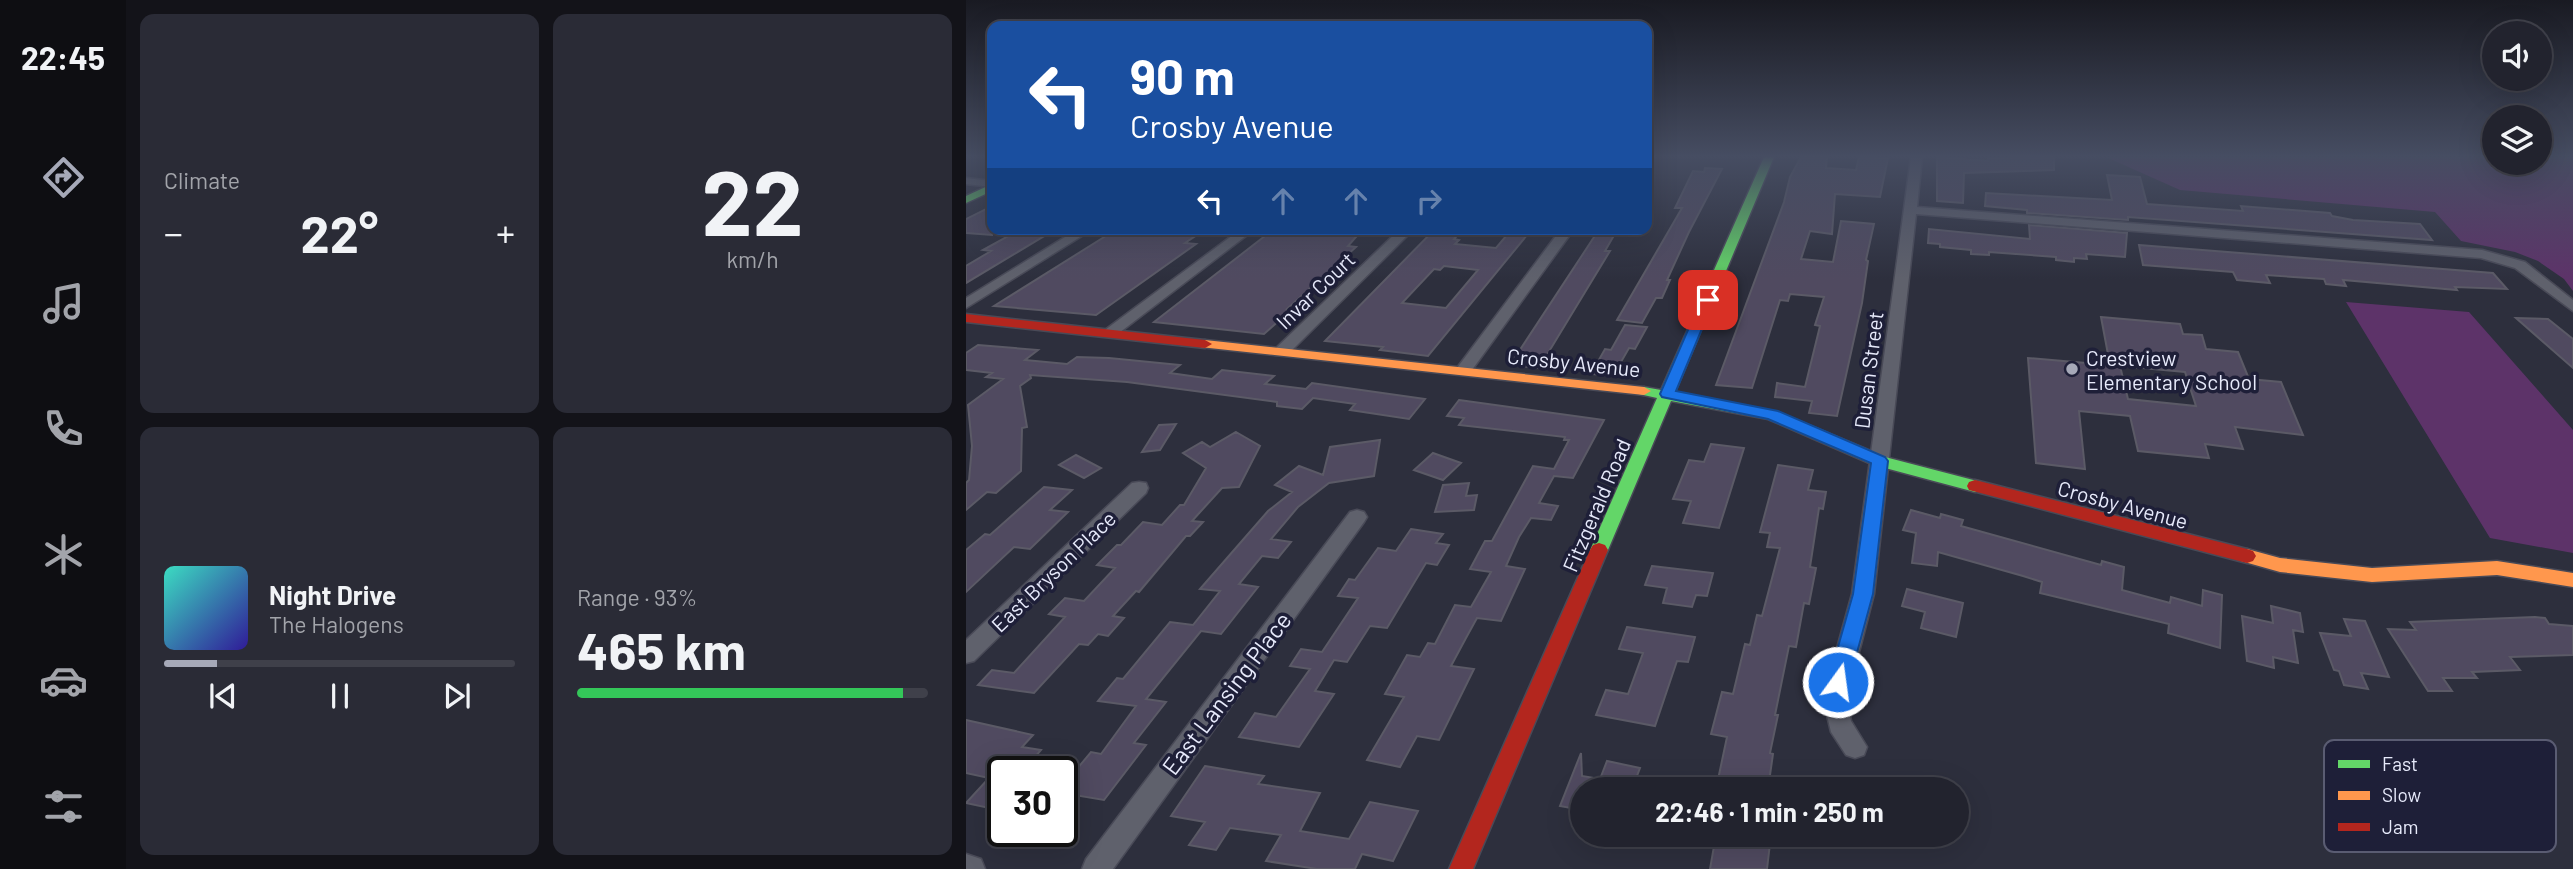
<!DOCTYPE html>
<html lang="en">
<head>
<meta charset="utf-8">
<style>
  :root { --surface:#22232e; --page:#2a2b36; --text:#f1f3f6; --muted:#a2a4aa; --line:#3f404a; --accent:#a6a9b8 }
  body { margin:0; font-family:Barlow,sans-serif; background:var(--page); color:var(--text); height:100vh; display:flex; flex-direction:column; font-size:26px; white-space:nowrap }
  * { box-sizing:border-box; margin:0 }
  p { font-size:23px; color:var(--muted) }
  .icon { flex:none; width:38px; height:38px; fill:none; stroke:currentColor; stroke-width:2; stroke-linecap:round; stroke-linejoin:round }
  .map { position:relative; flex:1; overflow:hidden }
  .sheet { display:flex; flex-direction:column; gap:14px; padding:14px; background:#131319; width:840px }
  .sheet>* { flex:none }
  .guide { position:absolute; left:21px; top:21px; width:665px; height:214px; border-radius:14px; box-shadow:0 7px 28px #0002,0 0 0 2px var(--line); background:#1a4fa0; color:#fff; overflow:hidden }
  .fabs { position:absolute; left:1516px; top:21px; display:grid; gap:14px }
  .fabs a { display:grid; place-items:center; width:70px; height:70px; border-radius:50%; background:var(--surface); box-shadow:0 7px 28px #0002,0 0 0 2px var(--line); font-size:35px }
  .speed { position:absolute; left:21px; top:756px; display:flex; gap:14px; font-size:35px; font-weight:700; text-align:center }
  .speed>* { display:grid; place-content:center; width:91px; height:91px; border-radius:50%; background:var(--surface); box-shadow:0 7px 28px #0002,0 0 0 2px var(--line); line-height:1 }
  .speed .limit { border:4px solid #111; border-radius:10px; background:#fff; color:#111 }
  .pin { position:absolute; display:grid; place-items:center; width:60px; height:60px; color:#fff; margin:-30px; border-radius:14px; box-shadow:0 4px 10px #0006 }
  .me { position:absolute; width:77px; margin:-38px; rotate:14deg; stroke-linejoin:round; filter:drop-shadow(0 0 5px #0008) }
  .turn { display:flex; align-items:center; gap:24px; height:147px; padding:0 28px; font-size:32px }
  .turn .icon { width:91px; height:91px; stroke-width:2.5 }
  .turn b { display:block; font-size:49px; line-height:60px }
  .lanes { display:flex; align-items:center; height:66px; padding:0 28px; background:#0003; justify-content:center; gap:35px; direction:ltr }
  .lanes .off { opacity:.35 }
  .big { font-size:52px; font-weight:700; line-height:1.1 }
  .sheet .widget { flex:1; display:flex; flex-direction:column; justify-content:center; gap:10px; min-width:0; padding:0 24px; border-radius:14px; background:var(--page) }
  .sheet .dial { align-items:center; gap:0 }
  .dial b { font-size:91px; line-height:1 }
  .song { display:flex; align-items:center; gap:21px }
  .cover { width:84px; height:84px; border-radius:10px; background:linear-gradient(135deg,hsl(170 70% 55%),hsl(250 70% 35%)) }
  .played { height:7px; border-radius:4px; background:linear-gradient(90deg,var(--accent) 15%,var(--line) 15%) }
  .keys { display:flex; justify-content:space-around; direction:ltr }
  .heat { display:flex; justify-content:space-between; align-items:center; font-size:38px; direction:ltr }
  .charge { height:10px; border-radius:5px; background:linear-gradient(90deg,#34c759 93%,var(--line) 0) }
  .sheet .tiles { flex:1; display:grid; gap:14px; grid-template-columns:repeat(2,1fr) }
  .trip { position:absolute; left:604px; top:777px; width:399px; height:70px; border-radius:35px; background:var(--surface); box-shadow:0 7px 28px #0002,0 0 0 2px var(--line); font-weight:700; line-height:70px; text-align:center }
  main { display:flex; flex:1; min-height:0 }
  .menu { display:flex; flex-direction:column; width:126px; justify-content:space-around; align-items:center; background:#0e0e12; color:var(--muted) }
  .menu .icon { width:49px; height:49px }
  .menu .current { color:var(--accent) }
  .menu b { font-size:32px; color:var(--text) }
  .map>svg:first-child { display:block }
</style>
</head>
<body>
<main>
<nav class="menu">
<b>22:45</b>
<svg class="icon current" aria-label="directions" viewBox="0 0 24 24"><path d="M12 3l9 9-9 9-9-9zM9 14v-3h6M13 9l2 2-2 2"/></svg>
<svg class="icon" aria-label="music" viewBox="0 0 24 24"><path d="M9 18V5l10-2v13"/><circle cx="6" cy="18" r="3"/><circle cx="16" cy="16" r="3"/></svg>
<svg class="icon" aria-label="phone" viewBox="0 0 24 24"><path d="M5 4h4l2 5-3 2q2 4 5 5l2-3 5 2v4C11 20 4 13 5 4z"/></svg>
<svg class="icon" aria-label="climate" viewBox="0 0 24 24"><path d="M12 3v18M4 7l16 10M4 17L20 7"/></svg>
<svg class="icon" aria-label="car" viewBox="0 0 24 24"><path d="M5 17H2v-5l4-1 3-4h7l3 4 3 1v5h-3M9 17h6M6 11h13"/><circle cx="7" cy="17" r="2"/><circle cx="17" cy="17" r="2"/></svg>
<svg class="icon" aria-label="filters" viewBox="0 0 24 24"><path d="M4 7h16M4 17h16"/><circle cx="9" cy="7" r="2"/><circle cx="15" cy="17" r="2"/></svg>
</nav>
<section class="sheet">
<div class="tiles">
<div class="widget"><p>Climate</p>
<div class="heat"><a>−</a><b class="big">22°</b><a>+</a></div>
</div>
<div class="widget dial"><b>22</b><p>km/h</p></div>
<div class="widget">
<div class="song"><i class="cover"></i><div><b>Night Drive</b><p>The Halogens</p></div></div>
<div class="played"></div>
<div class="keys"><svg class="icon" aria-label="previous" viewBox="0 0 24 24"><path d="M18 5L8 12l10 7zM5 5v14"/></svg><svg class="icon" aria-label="pause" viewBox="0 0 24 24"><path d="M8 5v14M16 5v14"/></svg><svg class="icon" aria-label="next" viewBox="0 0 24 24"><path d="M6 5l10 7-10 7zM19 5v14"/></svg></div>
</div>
<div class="widget"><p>Range · 93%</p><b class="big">465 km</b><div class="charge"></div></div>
</div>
</section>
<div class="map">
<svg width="1607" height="869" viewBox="0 0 1607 869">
  <rect width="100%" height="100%" fill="#2d2f3d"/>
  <path fill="#5d3369" d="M1140 157H1528V163H1573V157H1607V291L1598 279 1572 261 1549 252 1495 241 1469 212 1214 190Z
    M1380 302 1503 312 1607 430V553L1524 538Z"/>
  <path fill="#504a60" stroke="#5b5a66" stroke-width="2" fill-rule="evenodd" d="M835 157H861L860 168 890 170 893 157 922 158 914 197 869 194 866 234 844 231 835 259 867 262 875 221 908 224 900 260 902 261 896 303 871 416 843 413 846 401 809 397 811 383 839 387 854 326 849 325 858 297 824 294 822 301 814 300 786 388 750 385 818 202 824 177Z
    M971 157 1022 161V158L1088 157V170L998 173 997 203 971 201Z
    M739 168 756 169 723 232 701 280H704L696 298H690L676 323 651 320 716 208H709L727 171 738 172Z
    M1141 175 1174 177 1181 204 1277 211 1275 206 1364 213 1366 216 1387 220 1454 224 1466 240 1162 217V220L1061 213V210L1019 206 1020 193 1146 200Z
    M26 206V235L0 233V219Z
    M1063 225 1161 233 1159 257 1120 254 1121 259 1108 258V262L1090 260V257L1023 252V255L1005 254V250L974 247V244L962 243 963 229 1064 239Z
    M55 229H90L0 283V266L25 251 17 250Z
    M151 229 231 235 219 243 230 244 130 315 28 306Z
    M308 229H397L382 246 390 247 321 309 325 310 298 334 188 322Z
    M469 229H497L488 239 493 240 489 244 530 248 546 229H566L462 356 414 350 417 347 359 341ZM478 266 512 270 480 308 436 303 468 269 474 270Z
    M632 231 650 232 639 251H644L573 368 544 365Z
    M1173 245 1527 273 1541 289 1489 287 1491 290 1377 280 1380 286 1360 284 1358 279 1300 275 1304 283 1271 280 1267 272 1177 265Z
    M1135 317 1214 324 1217 334 1236 335 1240 349 1272 352 1283 379 1315 382 1337 435 1269 427 1277 449 1239 444 1243 458 1172 451 1164 416 1113 411 1119 469 1070 463 1062 358 1154 366 1162 399 1230 406 1219 372 1144 365Z
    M1550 318 1582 319 1607 339V368Z
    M659 325 681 327 669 349 663 348 647 376 625 374 639 349 645 350Z
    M12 345 72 350 59 360 101 364 111 357 143 358 214 365 204 373 246 379 256 370 308 376 299 384 340 389 346 383 459 399 443 419 384 410 389 404 347 398 336 409 311 406V402L161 382 64 375 65 378 54 386 61 427 56 428 55 471 30 493 21 492 0 510V483L3 480 6 446 2 405 37 379 20 377 26 373 0 370V353Z
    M493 400 638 420 607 478 588 476 573 503 592 506 585 520 565 518 553 537 540 566 559 569 535 621 511 618 500 638 485 666 508 669 473 740 451 736 434 767 401 760 438 697 419 694 441 655 454 657 462 643 469 644 489 605 505 607 525 572 504 569 519 541H526L567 466 588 469 603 440H598L599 437 493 425 498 418 481 416Z
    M210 424 194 450 176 452 193 425Z
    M270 432 294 446 273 487 256 488 226 521 237 522 224 536H220L173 592 170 591 147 616 158 618 142 636 132 634 122 645 113 644 68 693 12 685 26 670 48 673 99 617 83 614 99 598 118 601 149 568 131 565 151 545H155L177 522 196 525 214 505H218L240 468 217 453 236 442 244 447Z
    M414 440 408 476 363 483 332 507 305 539 325 542 312 558 296 556 273 584 292 587 255 634 235 631 180 699 200 702 168 743 180 745 138 800 96 793V787L125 752 135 754 170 706 132 701 151 678 157 679 204 622 227 625 254 591 234 589 302 511 326 492 309 485 333 466 357 475 364 447Z
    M745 444 778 448 753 528 717 523 725 501 707 499 723 460 738 462Z
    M467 453 495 463 477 480 448 470Z
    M110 455 135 468 118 478 93 465Z
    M812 465 847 470 842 490 860 492 857 509 853 508 844 567 850 568 843 604 838 603 830 647 823 646 809 715H812L804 753 807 754 802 789H750L761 737 745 734 756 692 767 694 779 644 784 645 791 615 796 616 814 548 801 547 804 533 794 532Z
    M503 483 500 496 511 495 508 510 469 512 477 485Z
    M78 487 106 490 84 510 102 512 64 549 48 547 0 592V550L19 534 24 535Z
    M945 510 974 518 975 514 997 520 995 526 1135 565 1136 561 1158 567 1156 590 1204 603 1205 597 1236 606 1237 590 1256 595 1254 648 1202 633 1203 624 1074 593 1076 582 1057 576 972 552 971 566 946 563 950 533 937 530Z
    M445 529 477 534 470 543 483 545 471 565 460 563 421 628 404 626 381 662 368 660 349 691 368 694 333 747 273 737 289 713 310 717 344 669 324 666 335 649 356 652 392 598 372 596 383 579 389 580 412 548 430 551Z
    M686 566 747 573 741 596 730 595 726 607 697 603 701 588 679 585Z
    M941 589 997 603 990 637 955 628 959 612 936 606Z
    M1305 606 1334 613 1337 632 1327 630 1332 663 1307 657 1308 668 1281 661 1276 616 1307 623Z
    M1569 617 1579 618 1583 624 1607 626V655L1544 657 1554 670 1506 672 1511 678H1477L1486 691H1462L1422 629 1450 630 1444 622Z
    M1378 619 1399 621 1423 677 1395 673 1402 689 1378 685 1373 671 1368 670 1354 633 1385 636Z
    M661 627 729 637 722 662 711 661 689 726 630 715 640 690 662 694 677 653 653 649Z
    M0 720 67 735 56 747 75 750 56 772H37V793L23 808 0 803 23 778 0 773Z
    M615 753 616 776 634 779 641 761 674 768 666 789H616V810L594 806Z
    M239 766 298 776 292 784 354 793 334 831 383 839 404 802 452 811 427 861 396 854 389 869H351L300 861 315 835 264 828 250 850 223 845 239 822 205 816Z
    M750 835H805L801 869H744Z"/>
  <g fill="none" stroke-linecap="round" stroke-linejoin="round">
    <g stroke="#494a57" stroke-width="3">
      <path id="street" d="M945 157H956L951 207 1516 250 1559 262 1607 300V311L1549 268 1515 258 950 214 908 594 881 699 885 721 901 747 898 755 889 758 880 755 865 732 857 699 886 594Z
        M0 178 26 181V187L0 184Z
        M112 229H127L0 308V298Z
        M275 229H289L149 336H139L136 333 139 330Z
        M434 229H448L321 355H309L307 352 309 349Z
        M595 229H608L503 374H491L489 371 491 368Z
        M173 482 180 483 182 488 180 493 8 661 0 663V640L166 483Z
        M391 510 398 512 401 517 398 522 147 869H116L120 859 384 512Z
        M0 854 15 859 19 869H0Z"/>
    </g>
    <g stroke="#494a57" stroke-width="3">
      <path id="fast" d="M798 157H808L709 392 811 412 919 457 1015 482 1017 486 1015 490 1009 492 908 465 802 419 705 401 642 550 639 555 633 557 627 555 624 550 691 398 673 394 671 391 678 387 695 390Z
        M26 184V191L0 203V196Z"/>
    </g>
    <g stroke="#494a57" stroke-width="3">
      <path id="slow" d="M239 340 678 387 685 391 678 395 234 347 232 344 234 341Z
        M1281 549 1314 558 1406 568 1531 561 1607 573V587L1531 575 1406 582 1314 572 1275 561 1272 556 1275 551Z"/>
    </g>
    <g stroke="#494a57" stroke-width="3">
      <path id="jam" d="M0 314 239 340 246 344 239 348 0 322Z
        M1009 480 1281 549 1287 551 1290 556 1287 561 1281 563 1003 490 1001 486 1003 482Z
        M633 543 639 545 642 550 507 869H483L624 550 627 545Z"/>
    </g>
    <use href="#street" fill="#5f616c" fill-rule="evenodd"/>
    <use href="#fast" fill="#63d668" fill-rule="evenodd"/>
    <use href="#slow" fill="#ff974d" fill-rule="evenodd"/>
    <use href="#jam" fill="#b3261e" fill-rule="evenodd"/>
  </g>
  <linearGradient id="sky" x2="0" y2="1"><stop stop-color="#191a22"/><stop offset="0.56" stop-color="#464d62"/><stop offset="1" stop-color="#464d62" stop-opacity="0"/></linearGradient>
  <rect width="1607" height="279" fill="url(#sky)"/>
  <path fill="#1a73e8" stroke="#114b97" stroke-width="2" d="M742 296 748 300 710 391 812 411 919 457 922 461 907 594 883 682 880 688 872 691 865 688 862 682 887 594 905 463 802 419 696 397 694 394 735 300Z"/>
  <circle fill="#a6a9b8" stroke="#1e1f38" stroke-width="2.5" cx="1106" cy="369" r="7"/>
  <g text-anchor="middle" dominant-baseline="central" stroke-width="7" stroke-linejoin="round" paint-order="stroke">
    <g font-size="21" fill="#e7eafb" stroke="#1e1f38">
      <text transform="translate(349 290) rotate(-44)">Invar Court</text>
      <text transform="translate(608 362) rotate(6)">Crosby Avenue</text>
      <text transform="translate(902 370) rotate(-83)">Dusan Street</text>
      <text transform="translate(1157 504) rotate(15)">Crosby Avenue</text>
      <text transform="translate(630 505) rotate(-67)">Fitzgerald Road</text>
      <text transform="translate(87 571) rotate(-44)">East Bryson Place</text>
    </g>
    <g font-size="21" fill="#e7eafb" stroke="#1e1f38" text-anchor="start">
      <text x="1120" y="357">Crestview<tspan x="1120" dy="24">Elementary School</tspan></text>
    </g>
    <g font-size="24" fill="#e7eafb" stroke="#1e1f38">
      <text transform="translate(260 693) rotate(-53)">East Lansing Place</text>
    </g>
  </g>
  <rect x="1358" y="740" width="232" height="112" rx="10" fill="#1e1f38" stroke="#5a5c72" stroke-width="2"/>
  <rect x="1372" y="760" width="32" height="8" fill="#63d668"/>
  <rect x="1372" y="791" width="32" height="9" fill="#ff974d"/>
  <rect x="1372" y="823" width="32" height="8" fill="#b3261e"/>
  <g font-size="19" fill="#e7eafb">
    <text x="1416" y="771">Fast</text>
    <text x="1416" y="802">Slow</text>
    <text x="1416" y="834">Jam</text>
  </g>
</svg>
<div class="fabs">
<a><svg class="icon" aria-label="sound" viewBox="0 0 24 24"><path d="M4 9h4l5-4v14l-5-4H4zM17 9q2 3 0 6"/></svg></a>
<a><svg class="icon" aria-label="layers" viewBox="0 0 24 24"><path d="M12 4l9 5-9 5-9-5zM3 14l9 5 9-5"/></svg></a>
</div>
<div class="speed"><div class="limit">30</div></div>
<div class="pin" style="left:742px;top:300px;background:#d93025"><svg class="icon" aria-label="arrive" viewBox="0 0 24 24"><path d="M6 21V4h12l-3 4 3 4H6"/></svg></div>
<svg class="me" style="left:872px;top:682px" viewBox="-20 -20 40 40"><circle r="17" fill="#1a73e8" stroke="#fff" stroke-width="3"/><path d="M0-11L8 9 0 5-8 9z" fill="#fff"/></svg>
<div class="trip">22:46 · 1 min · 250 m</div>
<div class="guide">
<div class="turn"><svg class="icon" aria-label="left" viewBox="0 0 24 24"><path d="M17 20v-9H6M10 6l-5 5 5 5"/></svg><div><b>90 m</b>Crosby Avenue</div></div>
<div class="lanes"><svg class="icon" aria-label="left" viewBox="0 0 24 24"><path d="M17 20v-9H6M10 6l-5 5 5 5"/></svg><svg class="icon off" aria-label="ahead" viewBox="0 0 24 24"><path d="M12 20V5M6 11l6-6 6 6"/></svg><svg class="icon off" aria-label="ahead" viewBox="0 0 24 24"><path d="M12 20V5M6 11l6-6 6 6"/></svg><svg class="icon off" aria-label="right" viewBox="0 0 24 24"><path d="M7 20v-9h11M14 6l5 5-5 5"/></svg></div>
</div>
</div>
</main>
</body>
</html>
